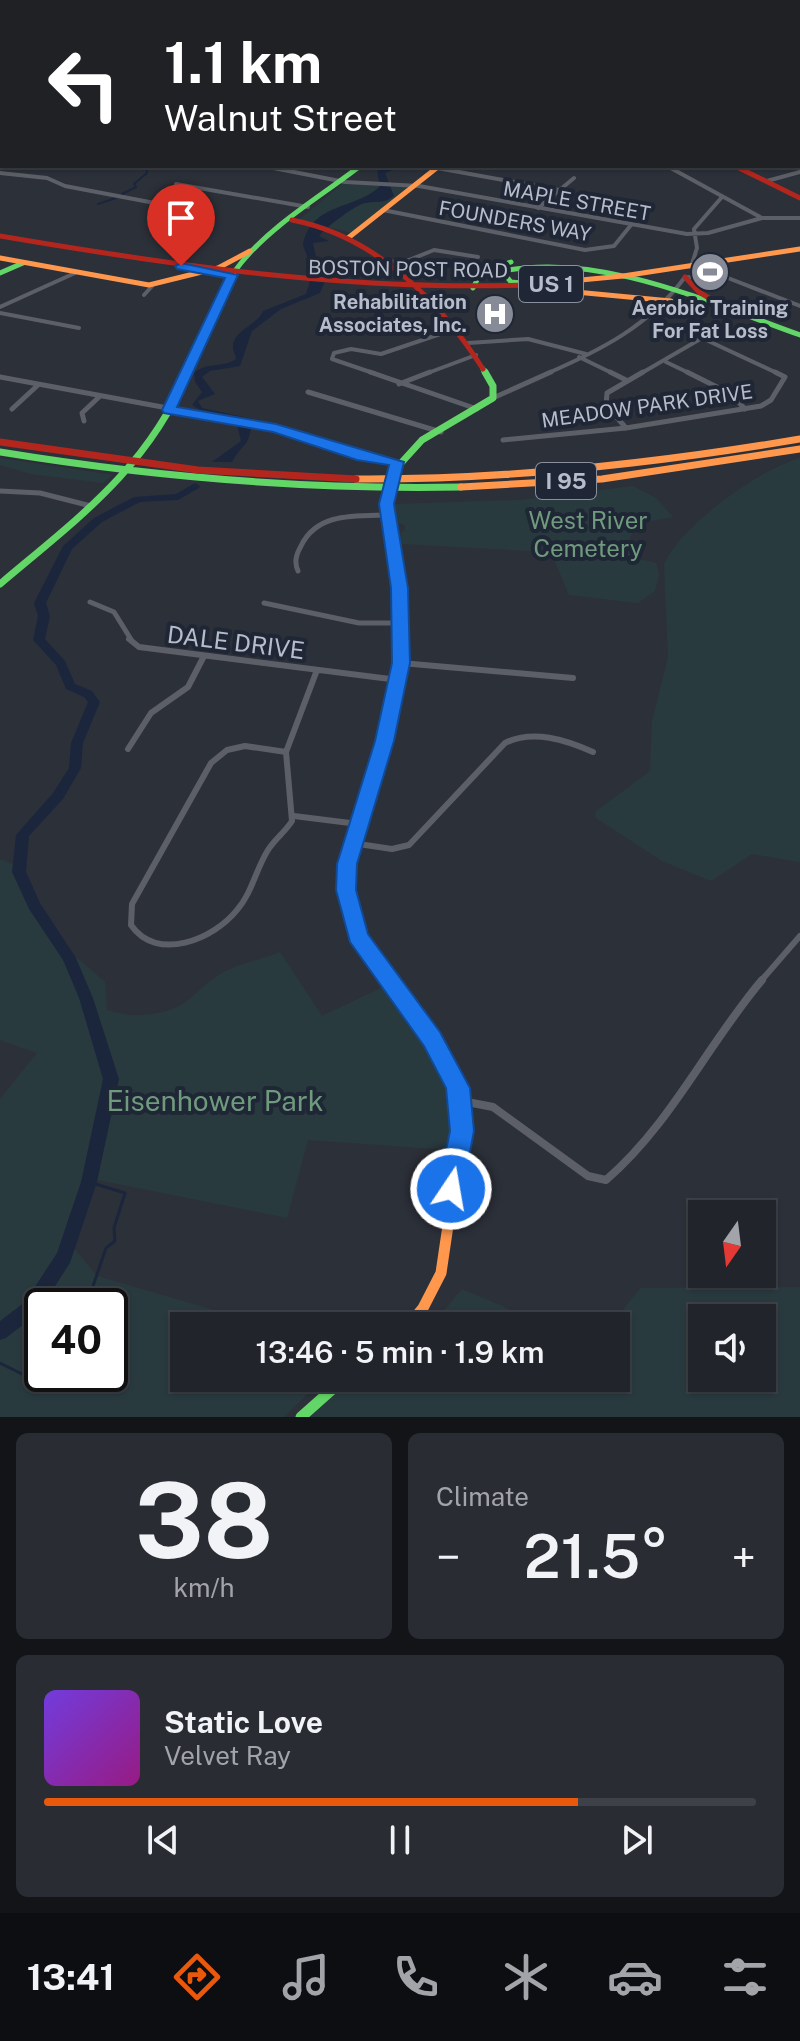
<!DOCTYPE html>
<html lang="en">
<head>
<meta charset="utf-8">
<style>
  :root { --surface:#21242b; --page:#292c33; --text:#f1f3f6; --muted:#a2a4a9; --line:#3e4147; --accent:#ea580c }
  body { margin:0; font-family:"Public Sans",sans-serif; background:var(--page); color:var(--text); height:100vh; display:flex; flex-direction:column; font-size:30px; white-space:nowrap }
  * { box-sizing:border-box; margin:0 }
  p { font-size:26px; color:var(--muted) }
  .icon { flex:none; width:44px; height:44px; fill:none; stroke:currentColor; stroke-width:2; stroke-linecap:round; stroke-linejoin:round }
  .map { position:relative; height:1417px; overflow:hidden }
  .side { display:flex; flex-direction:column; gap:16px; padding:16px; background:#121418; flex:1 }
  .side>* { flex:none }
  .top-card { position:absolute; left:0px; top:0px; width:800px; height:168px; box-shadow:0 2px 6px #0004,0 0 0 2px var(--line); background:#202124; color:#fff; overflow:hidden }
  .needle { width:52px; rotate:194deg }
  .tools { position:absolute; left:688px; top:1200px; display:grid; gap:16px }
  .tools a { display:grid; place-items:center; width:88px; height:88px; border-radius:0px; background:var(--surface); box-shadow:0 2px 6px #0004,0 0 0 2px var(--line); font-size:40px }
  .speed { position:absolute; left:24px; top:1288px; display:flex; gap:16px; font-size:40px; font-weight:700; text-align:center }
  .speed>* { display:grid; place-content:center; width:104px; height:104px; border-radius:50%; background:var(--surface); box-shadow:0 2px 6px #0004,0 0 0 2px var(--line); line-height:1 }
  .speed .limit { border:4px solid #111; border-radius:12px; background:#fff; color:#111 }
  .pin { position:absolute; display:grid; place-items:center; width:68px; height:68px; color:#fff; margin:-82px -34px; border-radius:50% 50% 50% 0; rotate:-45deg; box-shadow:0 0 8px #0007 }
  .pin .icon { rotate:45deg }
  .me { position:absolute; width:88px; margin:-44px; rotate:12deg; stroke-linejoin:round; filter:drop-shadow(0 0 6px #0008) }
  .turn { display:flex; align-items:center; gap:28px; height:168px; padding:0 32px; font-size:36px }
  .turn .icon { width:104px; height:104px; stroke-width:2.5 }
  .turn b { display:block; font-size:56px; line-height:68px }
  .big { font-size:60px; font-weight:600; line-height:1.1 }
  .side .card { flex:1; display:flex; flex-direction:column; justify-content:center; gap:12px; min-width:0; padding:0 28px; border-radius:12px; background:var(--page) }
  .side .dial { align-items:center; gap:0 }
  .dial b { font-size:104px; line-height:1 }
  .song { display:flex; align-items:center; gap:24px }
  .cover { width:96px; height:96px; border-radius:12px; background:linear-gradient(135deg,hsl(260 70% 55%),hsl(310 70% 35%)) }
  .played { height:8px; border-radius:4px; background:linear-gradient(90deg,var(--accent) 75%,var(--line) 75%) }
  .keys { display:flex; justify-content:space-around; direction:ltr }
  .heat { display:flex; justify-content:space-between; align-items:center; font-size:44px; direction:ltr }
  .side .tiles { flex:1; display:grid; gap:16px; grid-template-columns:1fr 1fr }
  .card:last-child { grid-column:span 2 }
  .trip { position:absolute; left:170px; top:1312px; width:460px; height:80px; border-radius:0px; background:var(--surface); box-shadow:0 2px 6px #0004,0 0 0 2px var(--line); font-weight:600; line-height:80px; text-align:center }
  .tabs { display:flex; height:128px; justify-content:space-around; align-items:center; background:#0d0e11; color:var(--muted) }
  .tabs .icon { width:56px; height:56px }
  .tabs .on { color:var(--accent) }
  .tabs b { font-size:36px; color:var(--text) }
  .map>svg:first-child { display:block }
</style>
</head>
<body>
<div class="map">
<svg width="800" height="1417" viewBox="0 0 800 1417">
  <rect width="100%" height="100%" fill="#2c3039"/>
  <path fill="#293a3f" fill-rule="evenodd" d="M342 184 409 187 352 233 299 220Z
    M0 458 113 475 103 483 31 474 0 465Z
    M800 458V862L752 854 711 881 662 861 596 818 595 812 650 771 652 722 668 657 664 564C682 525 758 470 800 458Z
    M633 486 656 498 673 517 640 523 630 537 631 557 656 563 659 575 655 591 638 603 569 595 551 552 402 544 400 533 405 530V525L398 523 394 504 520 500Z
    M0 859 19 867C23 922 68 948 105 982L107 1010C130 1018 164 1017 186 1002 200 991 209 979 226 971 243 962 262 960 280 952L322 1016 383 987C402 1012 449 1070 454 1099 456 1115 453 1135 449 1150L308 1140 287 1218 93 1179 87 1194 70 1213 66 1229 68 1241 97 1276 269 1326H184V1378H324L284 1417H0V1099L37 1053 0 1040ZM42 1306H110V1374H42Z
    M800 1287V1417H308L353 1378H616V1326H609L641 1288ZM702 1318H762V1378H702Z
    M462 1289 549 1326H431Z"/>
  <path fill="#1b263d" d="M388 166H404L385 173 394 196C383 205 374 200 362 204 353 207 324 229 319 236L329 241 313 243 318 267 326 279 320 293 281 309 252 331 240 366 210 371 202 377 215 394 198 401 202 408 253 419C247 452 246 438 232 462H212L241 441 237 425 242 419 205 413 192 405 202 392 195 382 194 373C205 362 223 368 236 359 236 355 233 352 233 348 232 330 258 325 263 311L306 294 313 272 303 245C311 202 356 210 380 186L377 171Z"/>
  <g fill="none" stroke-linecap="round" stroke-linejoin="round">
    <path stroke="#1b263d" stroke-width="2" d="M122 194 136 187 134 184 147 173 146 166
      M98 204 116 198"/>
    <path stroke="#1b263d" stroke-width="3" d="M65 1306 67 1297 92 1289 106 1248 115 1241 114 1228 125 1193 89 1182
      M0 1363 22 1374 42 1368"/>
    <path fill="#1b263d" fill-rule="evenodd" d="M195 483 200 486 199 488 178 500 140 502 102 522 72 549 46 603 50 616 45 639 65 661 75 684 92 691 100 702 83 743 81 768 63 799 29 836 26 872 40 903 76 958 93 998 119 1079 97 1182 70 1263 37 1314 6 1338 0 1340V1321L25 1302 57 1253 81 1182 103 1079 79 998 63 960 29 909 12 872 16 835 53 793 69 768 71 743 88 702 84 697 66 689 56 665 33 640 38 616 34 603 63 546 94 518 134 497 176 494Z"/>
    <path stroke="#5c5f67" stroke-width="3" d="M479 0 485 2
      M627 0 632 2
      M708 0 713 2
      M58 2H72
      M271 2 276 0
      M443 2 446 0
      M527 2 539 0"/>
    <path stroke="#5c5f67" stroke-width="4" d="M263 166 345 182 419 186 687 234 708 233 762 218
      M667 166 762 218H800
      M437 168 559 190
      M0 173 47 178 65 186 202 212
      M767 181 800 172
      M176 184 308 207
      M538 208 574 178
      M383 210 585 250 614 246 631 225
      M388 262 409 260 434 250 478 257
      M691 267 697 248 694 229 722 197
      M144 295 153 285
      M0 307 75 273
      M0 313 79 328
      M468 343 528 339 586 354
      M579 357 614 374
      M666 362 691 374
      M376 374 332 359 334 353 351 349 381 354 455 329
      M425 374 476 355
      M546 374C601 350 649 326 685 277L728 278 800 306
      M640 374 702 338 779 374"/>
    <path stroke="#5c5f67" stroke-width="5" d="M370 372 477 409
      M610 372 628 381
      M687 372 731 394 745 409
      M0 377 265 426 362 457 397 462
      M399 384 430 372
      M308 392 441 432
      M493 398 551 372
      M12 409 38 385
      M84 421 82 413 99 397
      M626 428 606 405 607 393 643 372
      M626 428 761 406 771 400 785 377 775 372
      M503 440 626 428
      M0 491 40 493 91 506
      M298 571C294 562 296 555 301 546 317 512 356 516 388 515
      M90 602 114 612 132 641
      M264 603 359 623H402"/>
    <path stroke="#5c5f67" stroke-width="6" d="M129 639 139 647 398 680
      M401 663 573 678
      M245 746 286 752 292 821C285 832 275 839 268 850 256 869 252 893 237 910 214 939 157 963 131 925L132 904 211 763 227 750Z
      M128 749 151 713 188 687 204 656
      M286 752 317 670
      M294 816 358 824
      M352 843 392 849 409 845 505 743C533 729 566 740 593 752
      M760 982 800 936"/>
    <path stroke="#5c5f67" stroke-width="8" d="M462 1101 493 1107 588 1176 606 1180C671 1124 707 1045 762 980"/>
    <path stroke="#63d668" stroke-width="4" d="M759 2 762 0"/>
    <path stroke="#63d668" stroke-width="5" d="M0 273 23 263
      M540 285 511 282 502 271C602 252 707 302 800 335
      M473 288 481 272 511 262
      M483 369 486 374
      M187 374C203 338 215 295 241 263 273 224 320 197 360 166"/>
    <path stroke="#63d668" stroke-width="7" d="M0 452C153 477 306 490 461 487
      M0 584C78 518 147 469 188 372
      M402 641 399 585 387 511 392 473 422 440 493 398V386L485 372"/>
    <path stroke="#63d668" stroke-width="9" d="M389 982 367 951 352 919 346 871 390 721 402 639"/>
    <path stroke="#63d668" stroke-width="11" d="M387 980 422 1024
      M301 1417 345 1378"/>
    <path stroke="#ff974d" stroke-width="5" d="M348 238 439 166
      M0 258 149 285 218 268 250 251
      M528 285 623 276 800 249
      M533 288 671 301"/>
    <path stroke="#ff974d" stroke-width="7" d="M356 479C506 480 652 464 800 439
      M461 487 602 479 800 449"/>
    <path stroke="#ff974d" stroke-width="11" d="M408 1326 423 1308 441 1273 463 1124C464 1086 444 1054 422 1024"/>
    <path stroke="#b3261e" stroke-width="4" d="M775 2 792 0"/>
    <path stroke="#b3261e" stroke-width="5" d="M735 166 800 198
      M292 220C375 236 439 300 483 369
      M0 236C176 266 349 291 528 285
      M685 277 699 292 719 304"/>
    <path stroke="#b3261e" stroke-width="7" d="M0 442 198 470 356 479"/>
  </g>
  <path fill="#1a73e8" stroke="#114b97" stroke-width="2" d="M181 263 238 275 177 407 276 424 404 462 394 504 408 588 410 663 394 741 357 864 356 890 368 934 440 1032 470 1088 474 1131 463 1189 460 1196 451 1200 442 1196 438 1189 450 1131 446 1088 424 1046 350 942 336 890 337 864 375 741 392 663 391 588 379 504 389 465 357 460 273 432 164 413 162 410 225 278 177 269 175 266Z"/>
  <defs>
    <g id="stadium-disc" transform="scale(2)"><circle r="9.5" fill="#868b97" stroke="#1f2635"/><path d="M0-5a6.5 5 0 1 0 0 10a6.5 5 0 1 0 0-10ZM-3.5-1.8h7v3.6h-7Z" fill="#fff"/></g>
    <g id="hospital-disc" transform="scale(2)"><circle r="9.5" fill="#868b97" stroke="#1f2635"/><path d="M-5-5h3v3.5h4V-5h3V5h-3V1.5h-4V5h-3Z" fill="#fff"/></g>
  </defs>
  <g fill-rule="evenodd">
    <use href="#stadium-disc" x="710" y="272"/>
    <use href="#hospital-disc" x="495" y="314"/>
  </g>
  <g text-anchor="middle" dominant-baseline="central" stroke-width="8" stroke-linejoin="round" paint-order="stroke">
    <g font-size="20" fill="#b7bcca" stroke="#1f2635">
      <text transform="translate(577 201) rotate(10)">MAPLE STREET</text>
      <text transform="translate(515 221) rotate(10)">FOUNDERS WAY</text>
      <text transform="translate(408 269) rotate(1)">BOSTON POST ROAD</text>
      <text transform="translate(647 406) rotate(-8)">MEADOW PARK DRIVE</text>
    </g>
    <g font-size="20" font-weight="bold" fill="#b7bcca" stroke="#1f2635" text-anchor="end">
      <text x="467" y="302">Rehabilitation<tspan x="467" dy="23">Associates, Inc.</tspan></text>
      <text x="710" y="308" text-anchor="middle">Aerobic Training<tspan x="710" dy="23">For Fat Loss</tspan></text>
    </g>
    <g fill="#1f2635" stroke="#898f9d" stroke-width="2">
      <rect x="519" y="266" width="64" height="36" rx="6"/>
      <rect x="536" y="463" width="60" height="36" rx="6"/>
    </g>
    <g font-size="22" font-weight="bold" fill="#b7bcca">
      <text x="551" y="284">US 1</text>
      <text x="566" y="481">I 95</text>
    </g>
    <g font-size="24" fill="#6f9a7d" stroke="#1f2635">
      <text x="588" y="520">West River<tspan x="588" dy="28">Cemetery</tspan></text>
    </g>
    <g font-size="24" fill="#b7bcca" stroke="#1f2635">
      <text transform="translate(236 642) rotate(7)">DALE DRIVE</text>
    </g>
    <g font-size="28" fill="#6f9a7d" stroke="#1f2635">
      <text x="215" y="1100">Eisenhower Park</text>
    </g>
  </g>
</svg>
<div class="tools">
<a><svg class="needle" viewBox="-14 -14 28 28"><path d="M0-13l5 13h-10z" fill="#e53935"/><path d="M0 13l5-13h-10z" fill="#a2a4a9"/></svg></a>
<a><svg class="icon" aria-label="sound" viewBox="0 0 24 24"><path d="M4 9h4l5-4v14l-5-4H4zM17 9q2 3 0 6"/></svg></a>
</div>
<div class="speed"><div class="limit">40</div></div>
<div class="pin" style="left:181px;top:266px;background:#d93025"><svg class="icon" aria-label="arrive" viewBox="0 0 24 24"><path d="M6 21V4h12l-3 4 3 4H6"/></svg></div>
<svg class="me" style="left:451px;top:1189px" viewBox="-20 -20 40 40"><circle r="17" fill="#1a73e8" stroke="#fff" stroke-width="3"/><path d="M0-11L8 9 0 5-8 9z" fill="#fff"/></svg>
<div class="trip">13:46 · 5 min · 1.9 km</div>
<div class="top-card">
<div class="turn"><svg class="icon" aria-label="left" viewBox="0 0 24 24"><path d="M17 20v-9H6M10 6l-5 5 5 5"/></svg><div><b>1.1 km</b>Walnut Street</div></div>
</div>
</div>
<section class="side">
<div class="tiles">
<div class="card dial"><b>38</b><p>km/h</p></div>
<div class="card"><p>Climate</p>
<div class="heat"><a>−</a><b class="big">21.5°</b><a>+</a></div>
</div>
<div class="card">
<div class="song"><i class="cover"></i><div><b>Static Love</b><p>Velvet Ray</p></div></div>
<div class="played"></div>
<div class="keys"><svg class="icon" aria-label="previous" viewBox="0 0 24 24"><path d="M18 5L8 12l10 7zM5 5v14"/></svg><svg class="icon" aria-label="pause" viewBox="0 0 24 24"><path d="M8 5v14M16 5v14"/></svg><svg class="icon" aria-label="next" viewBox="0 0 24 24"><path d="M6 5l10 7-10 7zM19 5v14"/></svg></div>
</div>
</div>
</section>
<nav class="tabs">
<b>13:41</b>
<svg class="icon on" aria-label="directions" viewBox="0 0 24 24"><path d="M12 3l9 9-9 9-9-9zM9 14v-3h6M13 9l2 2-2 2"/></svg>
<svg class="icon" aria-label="music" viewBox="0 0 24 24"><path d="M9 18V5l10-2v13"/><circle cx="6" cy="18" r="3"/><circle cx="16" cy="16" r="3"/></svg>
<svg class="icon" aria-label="phone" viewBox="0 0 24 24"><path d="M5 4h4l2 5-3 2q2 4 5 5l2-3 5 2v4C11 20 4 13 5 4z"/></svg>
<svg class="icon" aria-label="climate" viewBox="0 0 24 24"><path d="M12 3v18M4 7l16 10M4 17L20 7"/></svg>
<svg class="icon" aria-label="car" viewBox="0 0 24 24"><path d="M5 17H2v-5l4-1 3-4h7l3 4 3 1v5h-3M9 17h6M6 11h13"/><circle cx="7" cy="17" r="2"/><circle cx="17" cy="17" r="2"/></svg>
<svg class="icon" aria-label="filters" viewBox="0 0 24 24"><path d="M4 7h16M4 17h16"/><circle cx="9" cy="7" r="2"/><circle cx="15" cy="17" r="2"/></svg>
</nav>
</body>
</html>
